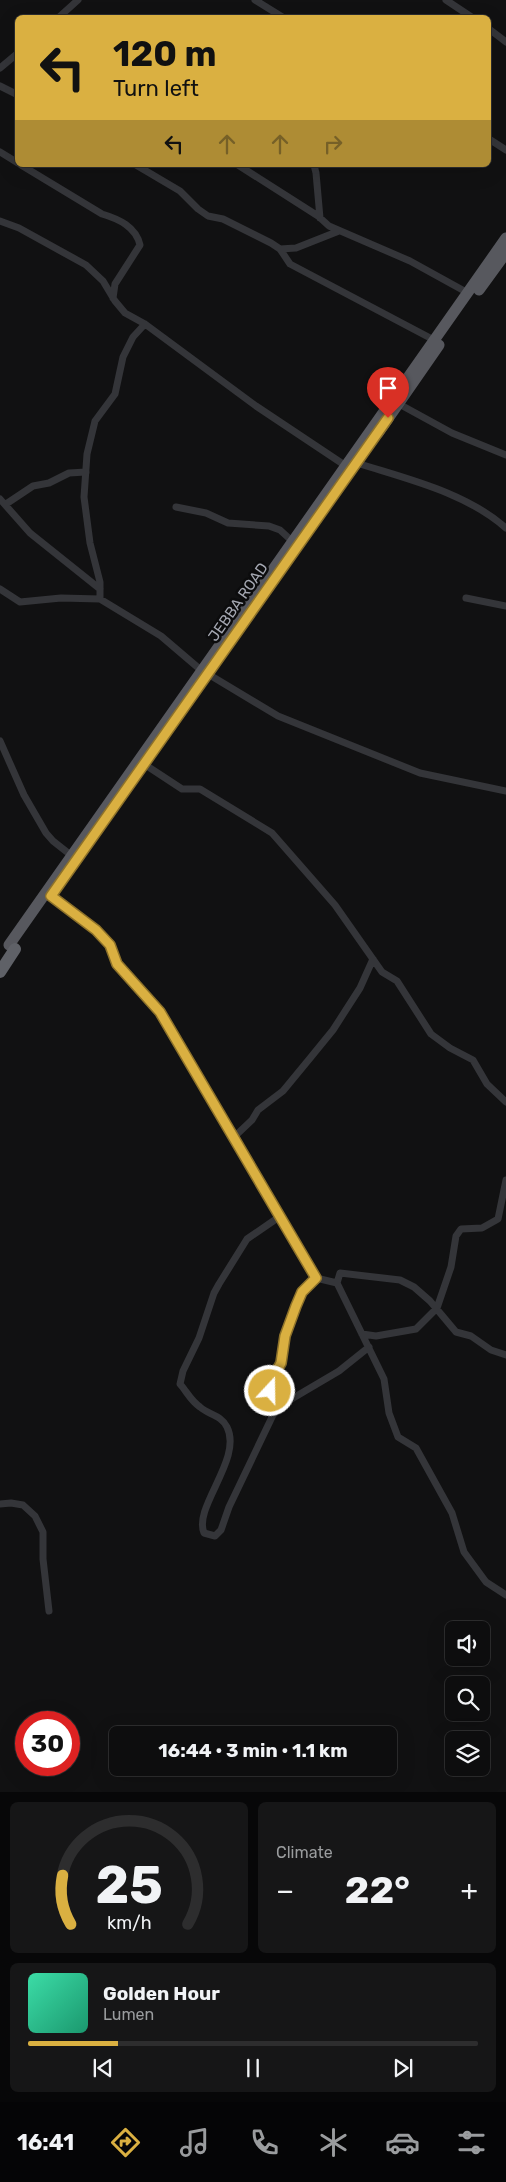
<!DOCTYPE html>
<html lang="en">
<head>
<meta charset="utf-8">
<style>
  :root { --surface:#0d0d0e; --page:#161617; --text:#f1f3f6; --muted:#9a9c9e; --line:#2d2d2e; --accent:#dab041 }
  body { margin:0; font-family:Rubik,sans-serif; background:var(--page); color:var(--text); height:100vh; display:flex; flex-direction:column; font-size:19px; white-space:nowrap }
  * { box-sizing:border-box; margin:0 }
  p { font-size:16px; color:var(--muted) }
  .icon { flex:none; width:28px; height:28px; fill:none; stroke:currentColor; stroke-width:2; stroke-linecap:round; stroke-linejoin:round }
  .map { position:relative; height:1792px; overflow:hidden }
  .details { display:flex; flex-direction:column; gap:10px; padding:10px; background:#070708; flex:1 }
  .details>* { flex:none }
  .hud { position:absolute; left:15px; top:15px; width:476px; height:152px; border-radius:8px; box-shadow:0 5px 20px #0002,0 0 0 1px var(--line); background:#dab041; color:#111; overflow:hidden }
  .tools { position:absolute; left:445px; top:1621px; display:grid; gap:10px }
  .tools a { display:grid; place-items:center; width:45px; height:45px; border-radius:8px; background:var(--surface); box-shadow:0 5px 20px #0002,0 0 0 1px var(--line); font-size:25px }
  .speed { position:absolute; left:15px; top:1711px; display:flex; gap:10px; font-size:25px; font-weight:700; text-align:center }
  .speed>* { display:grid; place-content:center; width:65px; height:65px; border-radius:50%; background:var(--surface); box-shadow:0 5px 20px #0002,0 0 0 1px var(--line); line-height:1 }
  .speed .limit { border:8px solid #d22; background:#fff; color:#111 }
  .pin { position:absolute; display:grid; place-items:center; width:42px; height:42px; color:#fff; margin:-51px -21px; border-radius:50% 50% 50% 0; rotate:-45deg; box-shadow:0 0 5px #0007 }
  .pin .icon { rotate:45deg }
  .me { position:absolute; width:55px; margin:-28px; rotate:21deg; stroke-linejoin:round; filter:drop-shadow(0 0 4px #0008) }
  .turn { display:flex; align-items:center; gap:18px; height:105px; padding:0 15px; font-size:22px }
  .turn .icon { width:65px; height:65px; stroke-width:2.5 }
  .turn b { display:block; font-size:35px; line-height:42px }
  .lanes { display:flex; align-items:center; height:48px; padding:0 15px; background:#0003; justify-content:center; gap:25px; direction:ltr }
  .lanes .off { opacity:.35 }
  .big { font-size:38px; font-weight:700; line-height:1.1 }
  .details .widget { flex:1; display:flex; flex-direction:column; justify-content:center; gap:8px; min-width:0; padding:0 18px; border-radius:8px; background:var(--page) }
  .details .dial { align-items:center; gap:0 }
  .dial svg { height:130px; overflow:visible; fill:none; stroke:var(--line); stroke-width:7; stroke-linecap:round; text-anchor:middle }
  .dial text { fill:var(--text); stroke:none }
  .song { display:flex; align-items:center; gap:15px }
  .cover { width:60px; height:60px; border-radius:8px; background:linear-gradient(135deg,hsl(160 70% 55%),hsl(160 70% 35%)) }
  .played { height:5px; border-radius:2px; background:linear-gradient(90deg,var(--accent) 20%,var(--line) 20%) }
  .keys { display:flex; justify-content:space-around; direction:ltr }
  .heat { display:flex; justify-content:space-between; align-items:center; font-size:28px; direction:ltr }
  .details .tiles { flex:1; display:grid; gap:10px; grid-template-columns:1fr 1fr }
  .widget:last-child { grid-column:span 2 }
  .trip { position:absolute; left:109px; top:1726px; width:288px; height:50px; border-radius:8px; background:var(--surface); box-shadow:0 5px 20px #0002,0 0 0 1px var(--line); font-weight:700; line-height:50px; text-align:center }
  .tab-bar { display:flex; height:80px; justify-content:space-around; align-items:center; background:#050506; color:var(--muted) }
  .tab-bar .icon { width:35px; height:35px }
  .tab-bar .selected { color:var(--accent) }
  .tab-bar b { font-size:22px; color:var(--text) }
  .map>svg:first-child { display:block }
</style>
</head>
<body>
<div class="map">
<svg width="506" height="1792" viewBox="0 0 506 1792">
  <rect width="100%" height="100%" fill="#111112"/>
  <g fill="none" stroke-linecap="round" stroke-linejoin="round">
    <path stroke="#343539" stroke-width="7" d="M255 0 284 18
      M446 0 473 18
      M58 18 78 0
      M489 29 506 42
      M0 68 18 53
      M0 86 18 95
      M489 139 506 150
      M0 152 18 163
      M21 165 102 214C119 219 136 227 140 245L115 284 113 298
      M136 165 180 191 198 209 208 216 223 219 271 243 280 249 290 264 434 340
      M238 165 318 216 329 226 410 261 468 293
      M314 165 316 173 320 218
      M0 221 19 228 86 265 103 281 115 301 125 313 145 324 256 406 346 466
      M280 249 296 248 339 231
      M399 404 452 433 506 455
      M357 463C407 479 465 492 506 528
      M0 499 30 533 100 589
      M6 504 33 486 49 483 69 473 86 472
      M176 507 206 513 228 523 269 526 280 530 292 541
      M0 589 20 602 61 598 100 599 161 636 202 671
      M466 598 506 606
      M100 599V582L90 543 84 497 87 454 95 421 115 394 123 357 133 337 145 324
      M208 674 278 716 420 773 506 791
      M0 741 24 795 46 833 53 841 72 856
      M144 764 182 789H200L272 833 335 905 382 972 397 981 431 1034 450 1048 473 1060 487 1084 506 1102
      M51 896 96 931 110 945 117 965 160 1012 316 1278 337 1283 384 1379 389 1413 398 1437 416 1448 452 1513 464 1552 486 1582 506 1595
      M233 1138 252 1120 258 1110 283 1091 311 1057 333 1030 360 988 373 959
      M279 1217 247 1239 219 1284 214 1293 199 1338 183 1371 180 1384C187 1392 191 1401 200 1407 209 1415 221 1415 227 1427 243 1459 193 1507 204 1533L215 1536 221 1530 229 1507 273 1415 283 1404 339 1371 369 1347
      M337 1283 340 1273 400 1280 414 1287 430 1301 456 1332 471 1336 491 1350 506 1355
      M362 1334 376 1336 416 1329 437 1308 451 1267 456 1236 461 1229 482 1228 498 1219 506 1180
      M283 1404 270 1391V1383L281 1363 285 1335 296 1306 302 1292 316 1278
      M0 1504 11 1503 23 1505 35 1516 43 1532V1559L49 1611"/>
    <path stroke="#57585e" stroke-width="11" d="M479 290 506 253
      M378 433 439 345
      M9 945 506 238"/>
    <path stroke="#5f6167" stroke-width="12" d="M0 972 15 949"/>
  </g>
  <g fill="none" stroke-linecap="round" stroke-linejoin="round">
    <g stroke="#8e722a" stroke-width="12">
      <path id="route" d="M270 1391V1383L281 1363 285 1336 296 1306 302 1292 316 1278 160 1012 117 964 110 945 96 930 51 896 388 418"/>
    </g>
    <use href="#route" stroke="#dab041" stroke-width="9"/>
  </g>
  <g text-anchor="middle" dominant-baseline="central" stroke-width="5" stroke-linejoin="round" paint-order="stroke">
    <g font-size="15" fill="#a4a7b1" stroke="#0c0c0d">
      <text transform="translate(238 602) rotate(-55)">JEBBA ROAD</text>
    </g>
  </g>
</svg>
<div class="tools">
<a><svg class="icon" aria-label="sound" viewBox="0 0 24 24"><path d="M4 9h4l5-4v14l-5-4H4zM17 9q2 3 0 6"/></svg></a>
<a><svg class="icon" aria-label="search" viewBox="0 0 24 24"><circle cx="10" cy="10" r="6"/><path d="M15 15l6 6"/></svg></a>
<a><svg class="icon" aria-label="layers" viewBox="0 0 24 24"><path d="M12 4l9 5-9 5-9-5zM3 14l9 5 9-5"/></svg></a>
</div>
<div class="speed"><div class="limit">30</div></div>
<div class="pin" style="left:388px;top:418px;background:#d93025"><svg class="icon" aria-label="arrive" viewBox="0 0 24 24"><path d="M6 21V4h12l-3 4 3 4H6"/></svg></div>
<svg class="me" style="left:270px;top:1391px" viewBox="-20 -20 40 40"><circle r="17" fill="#dab041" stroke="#fff" stroke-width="3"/><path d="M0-11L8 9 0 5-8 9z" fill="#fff"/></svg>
<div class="trip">16:44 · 3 min · 1.1 km</div>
<div class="hud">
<div class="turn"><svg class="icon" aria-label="left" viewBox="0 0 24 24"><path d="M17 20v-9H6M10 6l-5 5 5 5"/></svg><div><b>120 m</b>Turn left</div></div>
<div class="lanes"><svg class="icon" aria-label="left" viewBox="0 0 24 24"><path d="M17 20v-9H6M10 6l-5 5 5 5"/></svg><svg class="icon off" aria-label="ahead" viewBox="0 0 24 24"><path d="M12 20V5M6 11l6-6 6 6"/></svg><svg class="icon off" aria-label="ahead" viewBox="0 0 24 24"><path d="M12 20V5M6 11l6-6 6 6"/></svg><svg class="icon off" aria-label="right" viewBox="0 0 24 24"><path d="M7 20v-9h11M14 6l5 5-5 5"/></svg></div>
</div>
</div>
<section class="details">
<div class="tiles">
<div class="widget dial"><svg viewBox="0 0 100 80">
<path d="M14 69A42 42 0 1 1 86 69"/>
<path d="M14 69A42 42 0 0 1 9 39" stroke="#dab041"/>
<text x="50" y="56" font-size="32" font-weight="700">25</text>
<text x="50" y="72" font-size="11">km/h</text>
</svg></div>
<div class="widget"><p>Climate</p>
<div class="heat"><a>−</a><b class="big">22°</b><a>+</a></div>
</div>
<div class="widget">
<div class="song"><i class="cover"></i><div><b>Golden Hour</b><p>Lumen</p></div></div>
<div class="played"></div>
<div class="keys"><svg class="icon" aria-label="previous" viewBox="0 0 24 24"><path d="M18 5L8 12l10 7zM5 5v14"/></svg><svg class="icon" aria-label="pause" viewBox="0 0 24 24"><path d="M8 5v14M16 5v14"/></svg><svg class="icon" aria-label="next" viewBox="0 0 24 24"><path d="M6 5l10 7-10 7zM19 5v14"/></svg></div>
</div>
</div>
</section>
<nav class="tab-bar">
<b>16:41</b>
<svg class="icon selected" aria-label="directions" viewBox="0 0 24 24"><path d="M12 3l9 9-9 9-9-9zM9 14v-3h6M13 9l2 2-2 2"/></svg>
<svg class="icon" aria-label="music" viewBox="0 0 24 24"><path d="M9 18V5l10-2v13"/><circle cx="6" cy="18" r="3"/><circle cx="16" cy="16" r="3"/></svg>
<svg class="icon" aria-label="phone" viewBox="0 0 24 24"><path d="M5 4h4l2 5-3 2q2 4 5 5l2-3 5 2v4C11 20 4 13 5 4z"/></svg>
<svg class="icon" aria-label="climate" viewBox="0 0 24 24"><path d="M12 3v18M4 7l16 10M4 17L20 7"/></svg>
<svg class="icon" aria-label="car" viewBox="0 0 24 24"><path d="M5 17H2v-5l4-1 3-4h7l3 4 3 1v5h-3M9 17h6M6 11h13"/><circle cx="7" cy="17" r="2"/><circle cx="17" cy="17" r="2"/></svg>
<svg class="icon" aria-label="filters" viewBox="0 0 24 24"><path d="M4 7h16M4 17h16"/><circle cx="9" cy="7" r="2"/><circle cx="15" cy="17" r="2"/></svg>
</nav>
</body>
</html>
